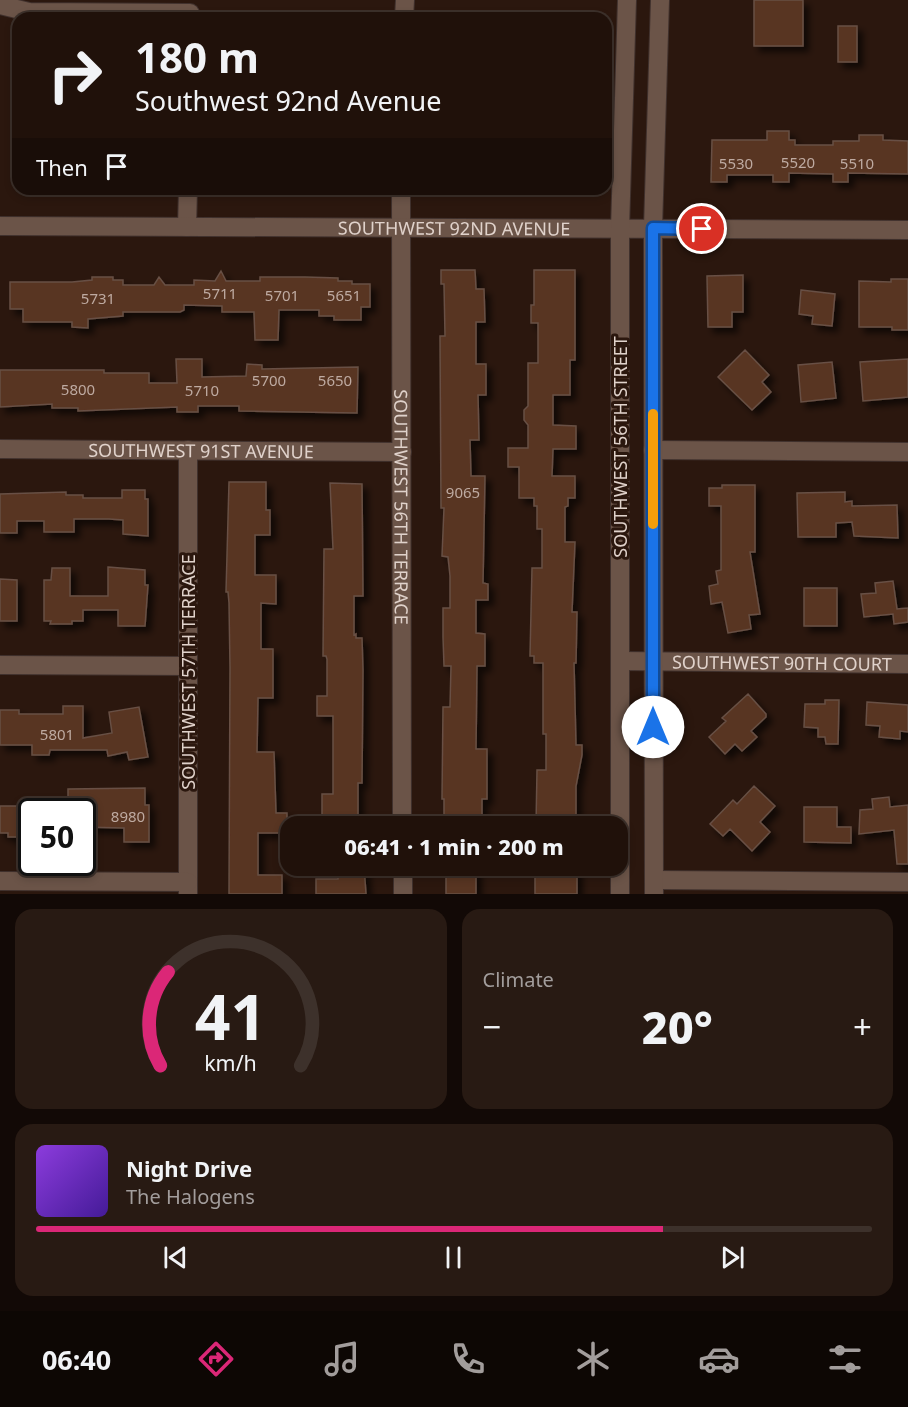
<!DOCTYPE html>
<html lang="en">
<head>
<meta charset="utf-8">
<style>
  :root { --surface:#20110a; --page:#281a13; --text:#f1f3f6; --muted:#a29d9c; --line:#3d312b; --accent:#db2777 }
  body { margin:0; font-family:"Noto Sans",sans-serif; background:var(--page); color:var(--text); height:100vh; display:flex; flex-direction:column; font-size:22px; white-space:nowrap }
  * { box-sizing:border-box; margin:0 }
  p { font-size:20px; color:var(--muted) }
  .icon { flex:none; width:33px; height:33px; fill:none; stroke:currentColor; stroke-width:2; stroke-linecap:round; stroke-linejoin:round }
  .map { position:relative; height:894px; overflow:hidden }
  .drawer { display:flex; flex-direction:column; gap:15px; padding:15px; background:#120906; flex:1 }
  .drawer>* { flex:none }
  .hud { position:absolute; left:12px; top:12px; width:600px; height:183px; border-radius:18px; box-shadow:0 3px 9px #0003,0 0 0 2px var(--line); background:#20110a; color:var(--text); overflow:hidden }
  .speed { position:absolute; left:18px; top:798px; display:flex; gap:12px; font-size:30px; font-weight:700; text-align:center }
  .speed>* { display:grid; place-content:center; width:78px; height:78px; border-radius:50%; background:var(--surface); box-shadow:0 3px 9px #0003,0 0 0 2px var(--line); line-height:1 }
  .speed .limit { border:3px solid #111; border-radius:9px; background:#fff; color:#111 }
  .pin { position:absolute; display:grid; place-items:center; width:51px; height:51px; color:#fff; margin:-26px; border:3px solid #fff; border-radius:50%; box-shadow:0 2px 6px #0007 }
  .me { position:absolute; width:66px; margin:-33px; rotate:0deg; stroke-linejoin:round; filter:drop-shadow(0 0 4px #0008) }
  .turn { display:flex; align-items:center; gap:21px; height:126px; padding:0 24px; font-size:27px }
  .turn .icon { width:78px; height:78px; stroke-width:2.5 }
  .turn b { display:block; font-size:42px; line-height:51px }
  .then { display:flex; align-items:center; height:57px; padding:0 24px; background:#0003; gap:12px; font-size:22px }
  .big { font-size:45px; font-weight:800; line-height:1.1 }
  .drawer .card { flex:1; display:flex; flex-direction:column; justify-content:center; gap:9px; min-width:0; padding:0 21px; border-radius:18px; background:var(--page) }
  .drawer .dial { align-items:center; gap:0 }
  .dial svg { height:156px; overflow:visible; fill:none; stroke:var(--line); stroke-width:7; stroke-linecap:round; text-anchor:middle }
  .dial text { fill:var(--text); stroke:none }
  .song { display:flex; align-items:center; gap:18px }
  .cover { width:72px; height:72px; border-radius:9px; background:linear-gradient(135deg,hsl(270 70% 55%),hsl(260 70% 35%)) }
  .played { height:6px; border-radius:3px; background:linear-gradient(90deg,var(--accent) 75%,var(--line) 75%) }
  .keys { display:flex; justify-content:space-around; direction:ltr }
  .heat { display:flex; justify-content:space-between; align-items:center; font-size:33px; direction:ltr }
  .drawer .tiles { flex:1; display:grid; gap:15px; grid-template-columns:1fr 1fr }
  .card:last-child { grid-column:span 2 }
  .trip { position:absolute; left:280px; top:816px; width:348px; height:60px; border-radius:18px; background:var(--surface); box-shadow:0 3px 9px #0003,0 0 0 2px var(--line); font-weight:800; line-height:60px; text-align:center }
  .tabs { display:flex; height:96px; justify-content:space-around; align-items:center; background:#0d0704; color:var(--muted) }
  .tabs .icon { width:42px; height:42px }
  .tabs .on { color:var(--accent) }
  .tabs b { font-size:27px; color:var(--text) }
  .map>svg:first-child { display:block }
</style>
</head>
<body>
<div class="map">
<svg width="908" height="894" viewBox="0 0 908 894">
  <defs>
    <filter id="shadow"><feDropShadow dx="5.5" dy="5.5" stdDeviation="3" flood-color="#0009"/></filter>
  </defs>
  <rect width="100%" height="100%" fill="#2b170e"/>
  <path fill="#593422" stroke="#675044" stroke-width="1.5" filter="url(#shadow)" d="M754 0H803V46H754Z
    M838 26H857V62H838Z
    M767 131H789V140H795V145H833V141H859V135H883V140L908 141V174L848 173V182H833V174L789 173V182H773V175H727V182H711L712 140H767Z
    M441 270H475L476 289H484L485 322H476V364H486V395H478L479 440H470L471 476H485L483 583 488 584V600H476V633L485 634V666H477L476 749H487V799H482V826H444V799H442L443 707H450L451 666H444L443 637V608H450V576L448 557 442 556 444 508H441L440 336H445L444 284H441Z
    M534 270H575V360H570V395H553V425L576 426V449H553L552 476H575V498H568V506L565 507V542H575L572 612H577L576 663H574L576 745H582V755L576 786V826H536L537 770H546V734H543V663H534V656H530L532 568H542V529H537V506H534V498H519V467H508V448H528V425L524 420V410L528 406V363H538V323H531V305H534Z
    M221 271 226 281H260V277H305L338 278V281H352V284H370V307H361V320H334V316H319V310H279L278 340H255L254 312H222V306L184 305V310L180 312H123V316L88 319V328L72 327V322H23V309H10V282H72L92 280V277H113V280H123V285H154L159 277 165 285H194V280L215 281Z
    M743 275V312H732V327H708L707 276Z
    M891 279H908V330H892V327H859V281L891 282Z
    M801 290 835 294 832 326 812 324 813 316 799 314Z
    M745 350 769 375 762 382 771 392 752 410 718 377Z
    M176 359H202V377L246 376 247 364 262 365V369L358 367 357 413 239 411V406H198V412H177V407L78 411V408H52V404L0 407V370H104V373H149V383H177Z
    M908 359V397L863 401 860 362Z
    M832 362 836 398 801 402 798 365Z
    M229 482H266V510H270V535H255V575H276V604L261 603V649H273V698H258L257 752H274L276 813H287V833H258V875H282V894H229L230 668 229 603 228 592H226Z
    M330 483 362 484 363 596H354V635L356 634V638H362L363 670 362 783H358V824L355 826H322V794H333V716H317V696H327V659L326 656H323L324 549H333Z
    M722 485H755V552H750L760 614 749 615 751 629 728 633 722 602 711 604 709 586 718 584 716 571 721 570V506H709V488H722Z
    M122 490H145V499H148V536L123 534V520L109 519H74V532H44V521H17V533H0V494L66 492V495H83V498H122Z
    M845 492V502L852 501V506L897 505 898 538 854 536 852 522 836 523V537H798L797 493Z
    M108 567 145 570V585H148L145 626H118V610H83V621H72V624H50L51 621H44V580H51L52 568H70V596H108Z
    M0 579 17 580V621H0Z
    M893 581 897 609 908 608V622L894 624 893 614 864 617 861 594 876 593 875 583Z
    M804 588H837V626H804Z
    M748 694 766 714V717L751 731 757 737 742 751 735 744 725 754 709 737 726 721 722 718Z
    M825 700H839L838 744H826L825 737H818V728L804 727 805 704H825Z
    M867 702 908 705V732L900 731V739L879 737 880 726 866 725Z
    M63 706H83V738L112 733 109 712 139 707 148 757 129 760 127 752 108 756 107 750H50L49 755H32V745H0V710H19V714H63Z
    M754 786 775 806 760 822 770 832 752 851 730 829 723 836 710 824 733 800 737 804Z
    M145 788V805H149V842H124V828L82 827V812H32V797L68 798V789Z
    M889 797 890 807 908 805V864H897L894 830 859 834 860 810 873 809 872 799Z
    M0 806H32V837H8V833H0Z
    M804 807H837V827H851V843L804 842Z
    M338 866H364L366 894H316V879H338Z
    M446 866H476V894H446Z
    M535 866H577V894H535Z"/>
  <g fill="none" stroke-linecap="round" stroke-linejoin="round">
    <g stroke="#40312d" stroke-width="20">
      <g id="street">
        <path d="M0 5 29 12 190 13"/>
        <path d="M404 18 405 0"/>
        <path id="s1" d="M401 189 402 826"/>
        <path d="M187 227 188 189"/>
        <path id="s2" d="M0 449 402 452"/>
        <path d="M188 450V894"/>
        <path d="M653 450 908 452"/>
        <path id="s3" d="M620 661 908 664"/>
        <path d="M0 665 188 666"/>
        <path d="M403 866V894"/>
        <path d="M654 880 908 882"/>
        <path d="M0 881 188 882"/>
      </g>
    </g>
    <g stroke="#40312d" stroke-width="20">
      <g id="secondary">
        <path id="s4" d="M0 226 908 230"/>
        <path d="M620 894V229L627 0"/>
        <path d="M654 894 653 228 660 0"/>
      </g>
    </g>
    <use href="#street" stroke="#6b5448" stroke-width="18"/>
    <use href="#secondary" stroke="#6b5448" stroke-width="18"/>
  </g>
  <g fill="none" stroke-linecap="round" stroke-linejoin="round">
    <g stroke="#114b97" stroke-width="15">
      <path id="route" d="M653 727V228L702 229"/>
    </g>
    <use href="#route" stroke="#1a73e8" stroke-width="10"/>
    <path stroke="#f59e0b" stroke-width="10" d="M653 414V524"/>
  </g>
  <g text-anchor="middle" dominant-baseline="central" stroke-width="6" stroke-linejoin="round" paint-order="stroke">
    <g font-size="15" fill="#beaaa1">
      <text x="798" y="162">5520</text>
      <text x="736" y="163">5530</text>
      <text x="857" y="163">5510</text>
      <text x="220" y="293">5711</text>
      <text x="282" y="295">5701</text>
      <text x="344" y="295">5651</text>
      <text x="98" y="298">5731</text>
      <text x="269" y="380">5700</text>
      <text x="335" y="380">5650</text>
      <text x="78" y="389">5800</text>
      <text x="202" y="390">5710</text>
      <text x="463" y="492">9065</text>
      <text x="57" y="734">5801</text>
      <text x="128" y="816">8980</text>
    </g>
    <g font-size="18" fill="#e0d2cb" stroke="#2b170e">
      <text stroke="none"><textPath href="#s4" startOffset="454">SOUTHWEST 92ND AVENUE</textPath></text>
      <text transform="translate(620 447) rotate(-90)">SOUTHWEST 56TH STREET</text>
      <text stroke="none"><textPath href="#s2" startOffset="201">SOUTHWEST 91ST AVENUE</textPath></text>
      <text stroke="none"><textPath href="#s1" startOffset="318">SOUTHWEST 56TH TERRACE</textPath></text>
      <text stroke="none"><textPath href="#s3" startOffset="162">SOUTHWEST 90TH COURT</textPath></text>
      <text transform="translate(188 672) rotate(-90)">SOUTHWEST 57TH TERRACE</text>
    </g>
  </g>
</svg>
<div class="speed"><div class="limit">50</div></div>
<div class="pin" style="left:702px;top:229px;background:#d93025"><svg class="icon" aria-label="arrive" viewBox="0 0 24 24"><path d="M6 21V4h12l-3 4 3 4H6"/></svg></div>
<svg class="me" style="left:653px;top:727px" viewBox="-20 -20 40 40"><circle r="19" fill="#fff"/><path d="M0-13L10 11 0 6-10 11z" fill="#1a73e8"/></svg>
<div class="trip">06:41 · 1 min · 200 m</div>
<div class="hud">
<div class="turn"><svg class="icon" aria-label="right" viewBox="0 0 24 24"><path d="M7 20v-9h11M14 6l5 5-5 5"/></svg><div><b>180 m</b>Southwest 92nd Avenue</div></div>
<div class="then">Then<svg class="icon" aria-label="arrive" viewBox="0 0 24 24"><path d="M6 21V4h12l-3 4 3 4H6"/></svg></div>
</div>
</div>
<section class="drawer">
<div class="tiles">
<div class="card dial"><svg viewBox="0 0 100 80">
<path d="M14 69A42 42 0 1 1 86 69"/>
<path d="M14 69A42 42 0 0 1 18 21" stroke="#db2777"/>
<text x="50" y="56" font-size="32" font-weight="700">41</text>
<text x="50" y="72" font-size="11">km/h</text>
</svg></div>
<div class="card"><p>Climate</p>
<div class="heat"><a>−</a><b class="big">20°</b><a>+</a></div>
</div>
<div class="card">
<div class="song"><i class="cover"></i><div><b>Night Drive</b><p>The Halogens</p></div></div>
<div class="played"></div>
<div class="keys"><svg class="icon" aria-label="previous" viewBox="0 0 24 24"><path d="M18 5L8 12l10 7zM5 5v14"/></svg><svg class="icon" aria-label="pause" viewBox="0 0 24 24"><path d="M8 5v14M16 5v14"/></svg><svg class="icon" aria-label="next" viewBox="0 0 24 24"><path d="M6 5l10 7-10 7zM19 5v14"/></svg></div>
</div>
</div>
</section>
<nav class="tabs">
<b>06:40</b>
<svg class="icon on" aria-label="directions" viewBox="0 0 24 24"><path d="M12 3l9 9-9 9-9-9zM9 14v-3h6M13 9l2 2-2 2"/></svg>
<svg class="icon" aria-label="music" viewBox="0 0 24 24"><path d="M9 18V5l10-2v13"/><circle cx="6" cy="18" r="3"/><circle cx="16" cy="16" r="3"/></svg>
<svg class="icon" aria-label="phone" viewBox="0 0 24 24"><path d="M5 4h4l2 5-3 2q2 4 5 5l2-3 5 2v4C11 20 4 13 5 4z"/></svg>
<svg class="icon" aria-label="climate" viewBox="0 0 24 24"><path d="M12 3v18M4 7l16 10M4 17L20 7"/></svg>
<svg class="icon" aria-label="car" viewBox="0 0 24 24"><path d="M5 17H2v-5l4-1 3-4h7l3 4 3 1v5h-3M9 17h6M6 11h13"/><circle cx="7" cy="17" r="2"/><circle cx="17" cy="17" r="2"/></svg>
<svg class="icon" aria-label="filters" viewBox="0 0 24 24"><path d="M4 7h16M4 17h16"/><circle cx="9" cy="7" r="2"/><circle cx="15" cy="17" r="2"/></svg>
</nav>
</body>
</html>
